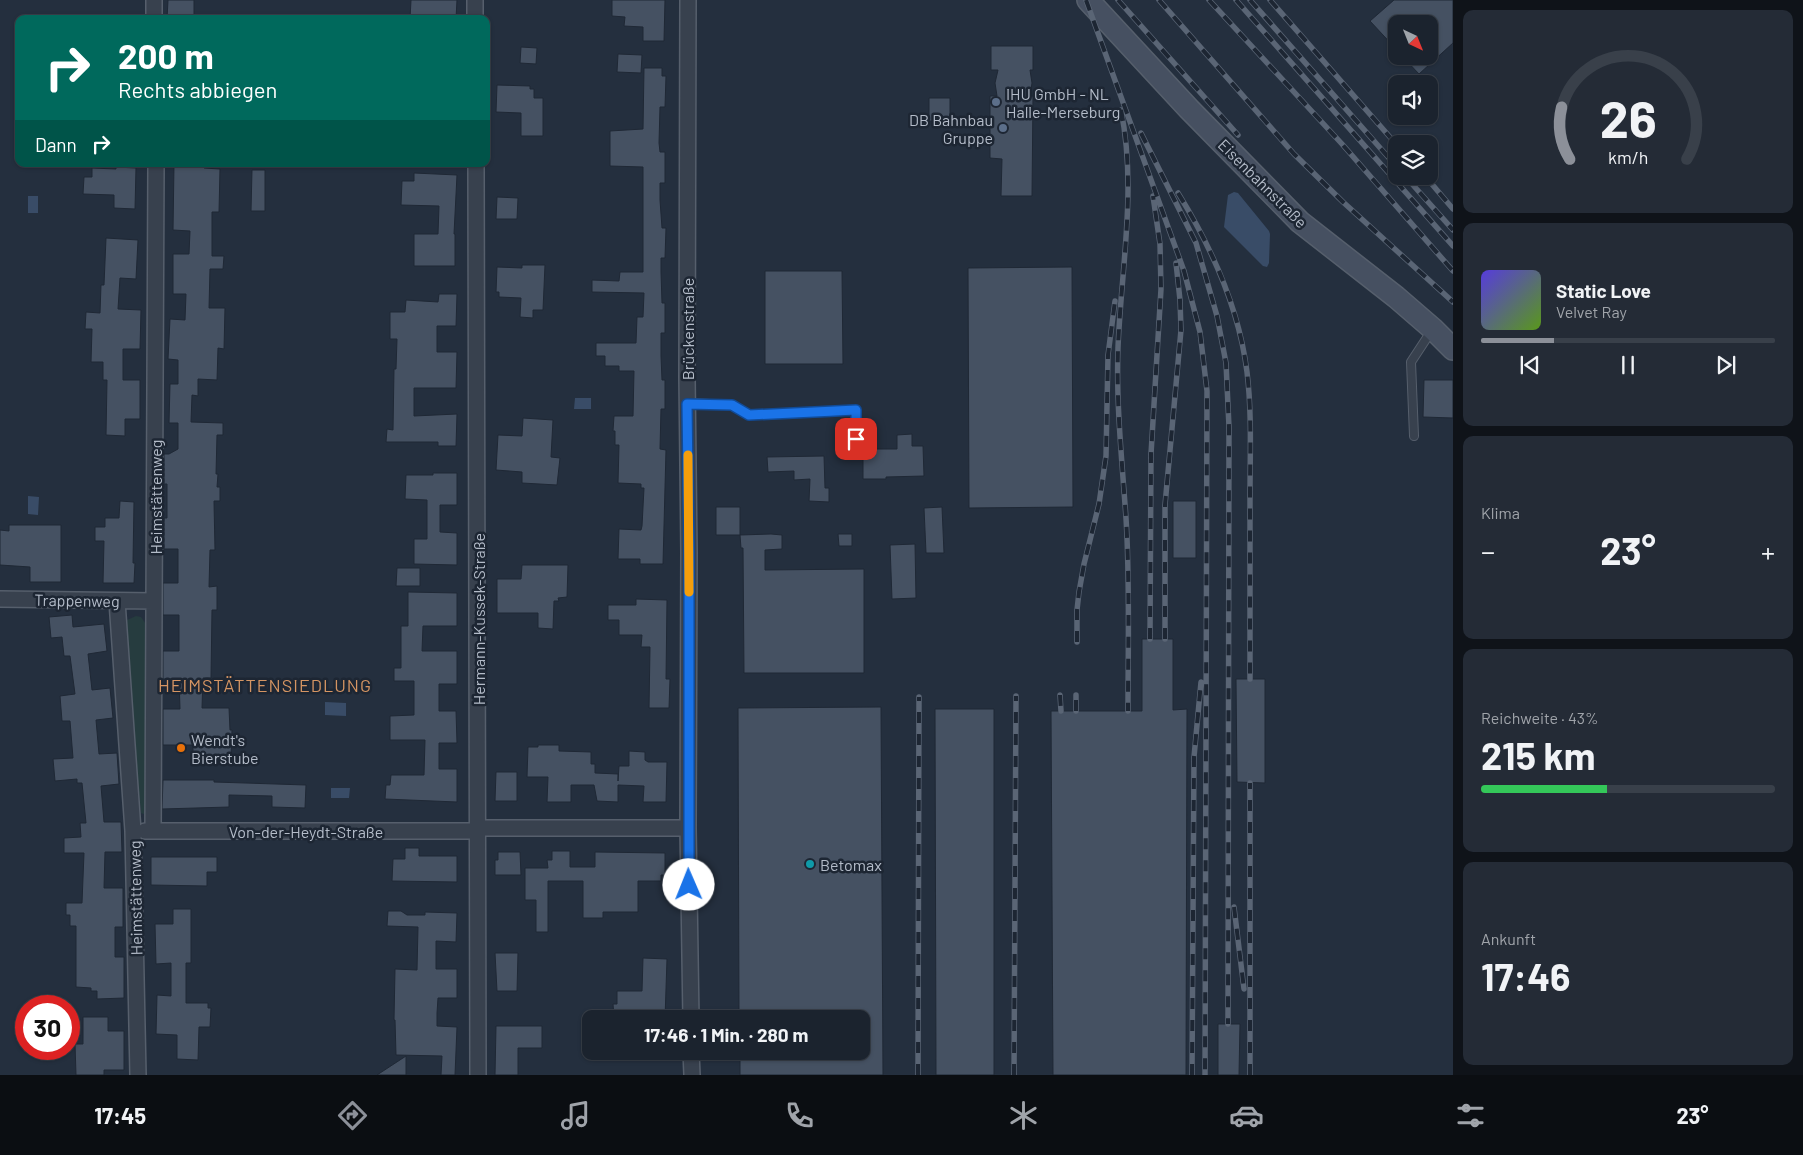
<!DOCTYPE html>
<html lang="de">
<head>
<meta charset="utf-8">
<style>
  :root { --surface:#1b232e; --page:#242b36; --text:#f1f3f6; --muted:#a0a4aa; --line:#39404a; --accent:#8c9099 }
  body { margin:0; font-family:Barlow,sans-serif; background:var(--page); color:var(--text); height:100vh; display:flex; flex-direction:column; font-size:19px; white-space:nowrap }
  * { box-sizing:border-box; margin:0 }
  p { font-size:16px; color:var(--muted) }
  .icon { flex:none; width:28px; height:28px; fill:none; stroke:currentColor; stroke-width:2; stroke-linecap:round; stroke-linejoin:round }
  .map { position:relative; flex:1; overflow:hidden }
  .panel { display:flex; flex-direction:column; gap:10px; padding:10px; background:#0f1319; width:350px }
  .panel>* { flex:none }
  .top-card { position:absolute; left:15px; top:15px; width:475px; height:152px; border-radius:10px; box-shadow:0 1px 4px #0004,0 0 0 1px var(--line); background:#00695c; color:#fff; overflow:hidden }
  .needle { width:32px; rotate:137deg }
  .controls { position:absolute; left:1388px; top:15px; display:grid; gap:10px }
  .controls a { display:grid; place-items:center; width:50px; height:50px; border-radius:10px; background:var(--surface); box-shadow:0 1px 4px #0004,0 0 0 1px var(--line); font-size:25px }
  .speed { position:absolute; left:15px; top:995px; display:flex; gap:10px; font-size:25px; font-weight:700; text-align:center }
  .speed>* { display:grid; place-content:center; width:65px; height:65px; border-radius:50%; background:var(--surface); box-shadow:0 1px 4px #0004,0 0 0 1px var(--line); line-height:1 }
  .speed .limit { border:8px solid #d22; background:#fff; color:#111 }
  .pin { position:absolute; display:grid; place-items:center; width:42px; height:42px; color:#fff; margin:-21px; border-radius:10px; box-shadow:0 2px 8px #0006 }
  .me { position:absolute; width:55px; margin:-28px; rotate:359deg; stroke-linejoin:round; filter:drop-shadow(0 0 4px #0008) }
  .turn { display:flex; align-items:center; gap:18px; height:105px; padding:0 20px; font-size:22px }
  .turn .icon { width:65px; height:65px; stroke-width:2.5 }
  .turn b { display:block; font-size:35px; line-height:42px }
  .then { display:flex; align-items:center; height:48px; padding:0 20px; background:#0003; gap:10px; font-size:19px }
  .big { font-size:38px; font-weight:700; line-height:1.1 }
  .panel .tile { flex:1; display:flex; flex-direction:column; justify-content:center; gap:8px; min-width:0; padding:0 18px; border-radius:10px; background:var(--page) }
  .panel .dial { align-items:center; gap:0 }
  .dial svg { height:130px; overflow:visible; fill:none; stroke:var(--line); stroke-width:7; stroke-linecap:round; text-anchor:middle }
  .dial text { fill:var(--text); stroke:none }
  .song { display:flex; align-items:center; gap:15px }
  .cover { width:60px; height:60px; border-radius:8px; background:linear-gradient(135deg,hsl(250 70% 55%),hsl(90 70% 35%)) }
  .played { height:5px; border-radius:2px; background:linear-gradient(90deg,var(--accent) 25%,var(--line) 25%) }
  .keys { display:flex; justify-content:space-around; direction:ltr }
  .heat { display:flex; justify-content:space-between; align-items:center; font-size:28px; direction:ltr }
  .charge { height:8px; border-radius:4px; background:linear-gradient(90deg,#34c759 43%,var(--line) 0) }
  .trip { position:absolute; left:582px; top:1010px; width:288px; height:50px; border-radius:10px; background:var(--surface); box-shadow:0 1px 4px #0004,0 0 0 1px var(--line); font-weight:700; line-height:50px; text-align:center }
  .tabs { display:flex; height:80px; justify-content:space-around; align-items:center; background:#0b0e12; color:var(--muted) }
  .tabs .icon { width:35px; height:35px }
  .tabs .selected { color:var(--accent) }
  .tabs b { font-size:22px; color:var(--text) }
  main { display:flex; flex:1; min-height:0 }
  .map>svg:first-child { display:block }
</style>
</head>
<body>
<main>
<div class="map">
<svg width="1453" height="1075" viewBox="0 0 1453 1075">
  <rect width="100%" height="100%" fill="#242f3e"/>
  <path fill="#263c3f" d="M136 616 141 617 148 627 146 815 141 813 123 631 127 620Z"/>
  <path fill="#394c67" d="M1234 192 1238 193 1269 231 1270 234 1269 263 1267 267 1263 266 1224 227 1228 195Z
    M28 196H38V213H28Z
    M575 398H591V409H574Z
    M28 496 39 497 38 515 28 514Z
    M325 702 346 703V716L325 715Z
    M331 788H350L349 798H331Z"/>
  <path fill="#455162" stroke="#1f2835" d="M168 0H194V19H167Z
    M411 0H457L456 19H410Z
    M612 0H665L664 41H643V27L624 26 625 17 612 16Z
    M1394 0H1453V43L1419 74 1402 56H1429V24H1396V49L1370 21Z
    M991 46H1033V70H1030L1032 83 1030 96H1033L1032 196H1001L1002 159 990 158V96H997L995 83 998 70H991Z
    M521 47 537 48 536 64 520 63Z
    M618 54 642 55 641 73 617 72Z
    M644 68H662V76H666L665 107H660L659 143 660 152H665V183H660V200L662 228H666L665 258H661V272L662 303H665V333H661V356L662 380H665V409H661L660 449 666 450 663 564H640V559H618L619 529 641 530 642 526 644 488H641V484L618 483 619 445H615V431H613L614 416H633L634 371H619V366H605V356H596V343H636L637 317H643L644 293 592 292V280L619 281 620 272H643V167L610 166V131L643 129Z
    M497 85 530 86V89H534V98H543V136H521V113L496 112Z
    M929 98H950V121H929Z
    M174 164H204V168L220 169 219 212H212V256H224L223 269H210L209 308H225L224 349 218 348 217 380 198 379V396L192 395 191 422 223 423V435H217L216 474H218L217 487H220V501H214L215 550H210L209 587 217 586V610H212L211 678H203L202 708H229L230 730H232L231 756H193V745H163V709H180L179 679H163V651H179V615H163V583H178V549H164V518H167V484H164V454H169L178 449V423H169L170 384H178V360L168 359 170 319 185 320 186 294H173V254H189L190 231 173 230Z
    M116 167 136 168 135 209 114 208V195L83 194 84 177H92V168L116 169Z
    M252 170H265V211H251Z
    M414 173 457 175 454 234H455V266H414V234H438L439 206 401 205 402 181H414Z
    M497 197 518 198 517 219H496Z
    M106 238 138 240 136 279 120 278 118 309 141 310 140 349H123V380H140V419H125V436L106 435 107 380H103V362H91L92 329H85L86 312 100 313 101 285H104Z
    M522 265H545L543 310H533V318L520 317 521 298 499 297V292H496L497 267 522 268Z
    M1072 267 1073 507 969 508 968 268Z
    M765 271H842L843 364H765Z
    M439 294H457L456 326H437V352H457L456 388H414V416L457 414 456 446H438V442H386L387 429 393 430 394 369H396L397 339H390V312H405L406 300 438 302Z
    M1424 380H1453V418L1423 417Z
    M523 418 553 420 551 457 560 458 557 485 522 483V472L496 470 498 435 522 436Z
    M912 434V446H923L924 476 886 477V479H863V455H868V449H897V435Z
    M824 456 825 488H829V502L809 501 810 479 794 480V471L768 472 767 457Z
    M433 473H457V505H440V532L457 533V565L414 564V539H427V500L405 499 406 475H433Z
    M120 501 134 502 133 563H135L134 583H103L104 541H95V527H105V518H119Z
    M1173 501H1196V558H1173Z
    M716 507H740V535H716Z
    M942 507 944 553H926L924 508Z
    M9 525H61V582H30V567L0 565V530L9 531Z
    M771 534 782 535V549L765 550V570L864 569V673H744L743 548H741L740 535Z
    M838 534H852V546H839Z
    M915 544 916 598 892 599 890 545Z
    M522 565H568L567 597 558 598 559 601H554L553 629 538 628V613H497V579H521Z
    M397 568H420V586H396Z
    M408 592 457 593V626H423L422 651H457V684H439V711H456L457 743H439V769H457V802L385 799 386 785H390L391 775H424L425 740H390V716L414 715V681H394V668H401V626H408Z
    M636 599 667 600 666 679H670L669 708H649L650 647H641L642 635H619V620H608V605H636Z
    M72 615 73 627 104 624 107 651 88 654 92 690 110 688 113 718 96 720 99 754 117 753 119 784 101 786 104 822H121L122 852H105L104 888H123V927H115V957H124V998L97 999V991H91V988L76 987V926H70V915H66V903H82L84 853H64V838L81 837 80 823H86L82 783H77V779L55 781 53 759 73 758 70 721H62L60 696 75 694 70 656H64L62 637 51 638 49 617Z
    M1142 639H1173V710L1187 709 1186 1075H1053L1051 711H1142Z
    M1236 679H1265V783L1237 782Z
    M881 707 883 1075H740V1051H861V1019H739L738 708Z
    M935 709H994V1075H936Z
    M538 745H559V751L591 752V764H595V773L618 774V781L619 766H629V751L645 752V760L648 762H667L666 802H643L644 786 618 785V802L597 801 594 785H571V802H547L548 777H527L528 747H538Z
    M496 772H517V801H495Z
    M163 780H214V782L306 785 305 808 272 807V796L229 795V807L162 809Z
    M405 848H419V856H457V882L392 881 393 859H405Z
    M552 851H570V867H595V852L665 853V875H661V881H638V912H603V918H583V881H548V932H536V900H525V868H548L547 860H552Z
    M498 852H520L521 875H495V860H498Z
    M151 857H217V872H207V886L151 885Z
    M173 909H191V963H186V1003H208V1008H211L210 1027H199L198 1060 177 1059V1035L156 1034 157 995 171 996V963L156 964 155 924H173Z
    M388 911H401L407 915H425V912L457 913 456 942 436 941V969H457V998H438L437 1013V1026L457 1027 455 1075H441L442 1056 396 1055 395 1020H394L395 969 417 970 418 927 387 926Z
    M495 953H518L517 991H497Z
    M643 958 667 959 665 1019H621L620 1017H614L613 1004H617V991H642Z
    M83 1017H108V1031H124V1070H104V1075H76L75 1044H83Z
    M1218 1024H1240L1239 1075H1218Z
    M496 1026H542V1048H518V1075H495Z
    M406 1056V1075H377Z"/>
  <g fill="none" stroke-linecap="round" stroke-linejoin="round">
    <g stroke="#565f6c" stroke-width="10">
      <path id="lane" d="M687 403 732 405 749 415 856 410 857 454
        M1414 436 1411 362 1432 330"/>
    </g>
    <g stroke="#565f6c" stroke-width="18">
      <path id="street" d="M154 0V19
        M475 0V19
        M688 0 687 378 689 552 688 828 691 1019
        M476 164 478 1075
        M0 599 154 601
        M117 601 133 831 138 1075
        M478 828H688
        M145 831H478
        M153 831 156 164
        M691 1051 692 1075"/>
    </g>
    <g stroke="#565f6c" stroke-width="24">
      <path id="secondary" d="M1088 0 1189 109 1300 222 1396 297 1433 329 1453 349"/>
    </g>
    <use href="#lane" stroke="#38414e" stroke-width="8"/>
    <use href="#street" stroke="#38414e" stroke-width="15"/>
    <use href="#secondary" stroke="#465061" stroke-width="21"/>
    <g stroke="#5a6575" stroke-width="5.5">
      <path id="rail" d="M1086 0 1184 271 1200 332 1207 391 1205 1075
        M1118 0 1238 135
        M1159 0 1294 154 1343 202 1453 302
        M1209 0 1342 144 1453 271
        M1236 0 1453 246
        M1250 0 1396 166
        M1270 0 1396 144
        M1121 110C1137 189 1121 269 1118 348 1116 404 1122 461 1126 518 1130 582 1128 646 1128 711
        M1141 133 1196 243 1217 316 1226 363 1229 427 1228 1024
        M1405 176 1453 230
        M1425 176 1453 209
        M1178 193C1212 248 1239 308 1247 372 1252 413 1250 455 1250 497 1250 557 1250 618 1250 679
        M1150 639 1151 454 1161 289 1160 244 1153 196
        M1165 639V505L1181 330 1180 300 1176 263
        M1077 642V610L1079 592 1084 564 1099 504 1106 456 1108 355 1115 301
        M1060 695 1061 711
        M1076 711V695
        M1234 907 1244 989
        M918 1075 919 697
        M1014 1075 1016 696
        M1192 1075 1194 757 1201 682
        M1250 1075V783"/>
    </g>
    <use href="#rail" stroke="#1d2633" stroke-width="4" stroke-dasharray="11" stroke-linecap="butt"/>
  </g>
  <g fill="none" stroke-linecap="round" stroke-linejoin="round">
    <g stroke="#114b97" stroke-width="12">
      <path id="route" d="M689 885V552L687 404 732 405 749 415 856 410V439"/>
    </g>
    <use href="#route" stroke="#1a73e8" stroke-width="9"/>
    <path stroke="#f59e0b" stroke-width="9" d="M688 455 689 592"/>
  </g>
  <g fill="#5c6f8a" stroke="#1d2633" stroke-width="2">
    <circle cx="996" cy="102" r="5"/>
    <circle cx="1003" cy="128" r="5"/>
  </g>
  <circle fill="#e8710a" stroke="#1d2633" stroke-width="2" cx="181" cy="748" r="5"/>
  <circle fill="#0f9aa8" stroke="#1d2633" stroke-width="2" cx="810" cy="864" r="5"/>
  <g text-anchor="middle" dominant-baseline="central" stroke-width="5" stroke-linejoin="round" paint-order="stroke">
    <g font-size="16" fill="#b4bcc9" stroke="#1d2633" text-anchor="start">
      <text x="1006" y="93">IHU GmbH - NL<tspan x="1006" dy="18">Halle-Merseburg</tspan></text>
      <text x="993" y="119" text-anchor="end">DB Bahnbau<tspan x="993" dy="18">Gruppe</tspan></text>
      <text x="191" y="739">Wendt's<tspan x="191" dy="18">Bierstube</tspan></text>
      <text x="820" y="864">Betomax</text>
    </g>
    <g font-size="16" fill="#b4bcc9" stroke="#1d2633">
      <text transform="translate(1263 183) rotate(45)">Eisenbahnstraße</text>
      <text transform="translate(687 329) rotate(-90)">Brückenstraße</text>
      <text transform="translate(155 497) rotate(-90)">Heimstättenweg</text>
      <text transform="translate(77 600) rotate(1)">Trappenweg</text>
      <text transform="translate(478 619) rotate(-90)">Hermann-Kussek-Straße</text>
      <text x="306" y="831">Von-der-Heydt-Straße</text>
      <text transform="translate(135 898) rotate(-91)">Heimstättenweg</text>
    </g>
    <g font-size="18" letter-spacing="1" fill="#d59563" stroke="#1d2633">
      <text x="265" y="685">HEIMSTÄTTENSIEDLUNG</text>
    </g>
  </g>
</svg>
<div class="controls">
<a><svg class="needle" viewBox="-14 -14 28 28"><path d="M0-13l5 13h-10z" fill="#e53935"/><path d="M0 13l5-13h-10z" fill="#a0a4aa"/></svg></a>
<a><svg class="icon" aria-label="sound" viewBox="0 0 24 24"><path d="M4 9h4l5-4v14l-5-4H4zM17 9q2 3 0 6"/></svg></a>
<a><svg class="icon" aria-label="layers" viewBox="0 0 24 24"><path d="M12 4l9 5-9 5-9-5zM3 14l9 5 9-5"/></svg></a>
</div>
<div class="speed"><div class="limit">30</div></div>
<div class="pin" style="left:856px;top:439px;background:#d93025"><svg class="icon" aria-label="arrive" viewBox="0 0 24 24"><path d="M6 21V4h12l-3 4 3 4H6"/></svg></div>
<svg class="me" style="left:689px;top:885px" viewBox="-20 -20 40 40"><circle r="19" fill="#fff"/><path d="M0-13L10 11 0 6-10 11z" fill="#1a73e8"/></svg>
<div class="trip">17:46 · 1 Min. · 280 m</div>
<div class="top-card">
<div class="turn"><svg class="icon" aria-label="right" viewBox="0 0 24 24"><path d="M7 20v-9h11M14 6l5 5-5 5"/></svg><div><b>200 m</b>Rechts abbiegen</div></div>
<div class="then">Dann<svg class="icon" aria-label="right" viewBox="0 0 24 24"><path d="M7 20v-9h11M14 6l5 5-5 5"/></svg></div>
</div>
</div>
<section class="panel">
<div class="tile dial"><svg viewBox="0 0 100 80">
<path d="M14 69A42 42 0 1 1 86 69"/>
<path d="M14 69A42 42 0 0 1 9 37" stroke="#8c9099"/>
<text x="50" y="56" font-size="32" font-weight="700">26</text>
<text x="50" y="72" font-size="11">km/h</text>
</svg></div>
<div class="tile">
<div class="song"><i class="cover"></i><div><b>Static Love</b><p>Velvet Ray</p></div></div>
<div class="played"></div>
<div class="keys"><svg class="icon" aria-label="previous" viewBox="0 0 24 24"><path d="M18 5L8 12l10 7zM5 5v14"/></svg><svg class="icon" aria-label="pause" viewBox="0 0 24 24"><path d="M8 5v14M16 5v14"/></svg><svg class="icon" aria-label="next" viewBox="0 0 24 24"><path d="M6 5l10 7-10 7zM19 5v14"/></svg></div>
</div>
<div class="tile"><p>Klima</p>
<div class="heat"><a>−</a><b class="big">23°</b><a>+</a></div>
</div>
<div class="tile"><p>Reichweite · 43%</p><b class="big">215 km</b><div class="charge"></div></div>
<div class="tile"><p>Ankunft</p><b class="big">17:46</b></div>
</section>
</main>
<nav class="tabs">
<b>17:45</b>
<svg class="icon selected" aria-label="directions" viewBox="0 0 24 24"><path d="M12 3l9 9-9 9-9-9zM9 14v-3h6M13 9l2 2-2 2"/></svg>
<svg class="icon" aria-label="music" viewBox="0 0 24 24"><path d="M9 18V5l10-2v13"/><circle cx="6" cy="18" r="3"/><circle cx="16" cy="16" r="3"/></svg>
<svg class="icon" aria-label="phone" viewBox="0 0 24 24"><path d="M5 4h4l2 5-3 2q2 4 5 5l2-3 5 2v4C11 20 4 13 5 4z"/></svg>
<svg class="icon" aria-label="climate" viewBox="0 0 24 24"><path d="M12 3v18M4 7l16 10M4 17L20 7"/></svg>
<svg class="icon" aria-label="car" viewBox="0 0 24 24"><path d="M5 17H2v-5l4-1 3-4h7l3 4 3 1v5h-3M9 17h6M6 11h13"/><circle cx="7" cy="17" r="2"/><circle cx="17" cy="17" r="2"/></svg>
<svg class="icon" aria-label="filters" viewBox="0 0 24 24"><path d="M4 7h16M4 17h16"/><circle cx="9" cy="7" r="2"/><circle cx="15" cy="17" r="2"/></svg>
<b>23°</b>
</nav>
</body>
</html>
